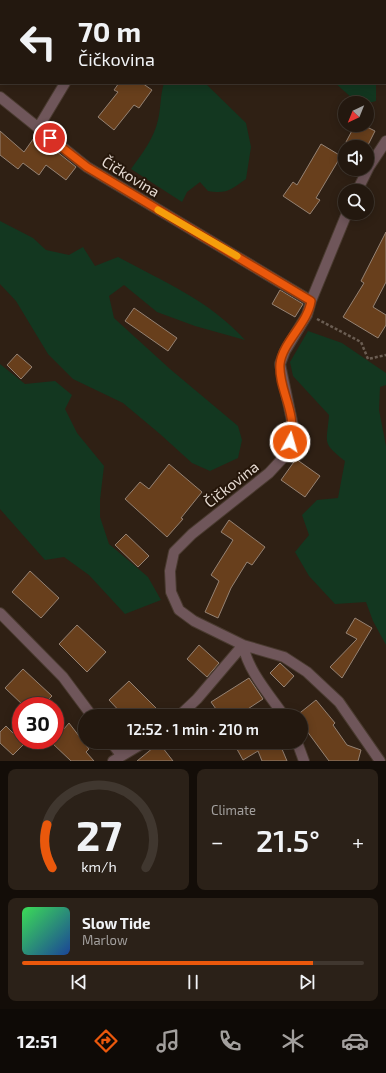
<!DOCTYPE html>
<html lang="en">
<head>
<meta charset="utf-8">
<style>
  :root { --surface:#23180f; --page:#2b2118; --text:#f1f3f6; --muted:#a3a09e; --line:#40372f; --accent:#ea580c }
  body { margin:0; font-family:"Exo 2",sans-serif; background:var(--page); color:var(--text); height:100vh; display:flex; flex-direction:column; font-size:15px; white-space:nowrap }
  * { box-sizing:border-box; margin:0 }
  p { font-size:13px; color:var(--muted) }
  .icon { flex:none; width:22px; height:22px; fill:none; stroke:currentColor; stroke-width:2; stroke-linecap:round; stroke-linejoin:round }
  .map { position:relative; height:761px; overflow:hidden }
  .panel { display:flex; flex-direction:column; gap:8px; padding:8px; background:#130d08; flex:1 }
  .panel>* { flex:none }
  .banner { position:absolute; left:0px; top:0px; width:386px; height:84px; box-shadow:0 2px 10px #0003,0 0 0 1px var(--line); background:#23180f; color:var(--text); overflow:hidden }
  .needle { width:26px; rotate:223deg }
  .tools { position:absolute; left:338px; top:96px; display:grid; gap:8px }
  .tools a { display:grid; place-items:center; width:36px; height:36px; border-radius:50%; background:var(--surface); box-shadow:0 2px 10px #0003,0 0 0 1px var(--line); font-size:20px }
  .speed { position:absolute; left:12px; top:697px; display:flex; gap:8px; font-size:20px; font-weight:700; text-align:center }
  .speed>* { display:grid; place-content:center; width:52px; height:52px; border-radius:50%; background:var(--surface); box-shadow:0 2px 10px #0003,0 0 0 1px var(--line); line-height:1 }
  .speed .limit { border:6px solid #d22; background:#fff; color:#111 }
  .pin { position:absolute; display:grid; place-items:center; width:34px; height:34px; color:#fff; margin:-17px; border:2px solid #fff; border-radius:50%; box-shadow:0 1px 4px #0007 }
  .me { position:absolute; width:44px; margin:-22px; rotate:6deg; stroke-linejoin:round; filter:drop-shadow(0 0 3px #0008) }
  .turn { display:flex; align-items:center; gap:14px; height:84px; padding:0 12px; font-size:18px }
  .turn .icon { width:52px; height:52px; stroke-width:2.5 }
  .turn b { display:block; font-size:28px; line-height:34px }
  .big { font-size:30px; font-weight:600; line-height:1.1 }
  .panel .widget { flex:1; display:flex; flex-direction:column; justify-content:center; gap:6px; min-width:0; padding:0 14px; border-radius:8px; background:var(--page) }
  .panel .dial { align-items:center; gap:0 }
  .dial svg { height:104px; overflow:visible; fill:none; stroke:var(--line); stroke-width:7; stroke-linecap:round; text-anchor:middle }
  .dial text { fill:var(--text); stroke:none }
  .song { display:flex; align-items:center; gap:12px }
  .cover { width:48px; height:48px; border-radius:6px; background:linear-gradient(135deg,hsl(130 70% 55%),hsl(220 70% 35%)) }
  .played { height:4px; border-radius:2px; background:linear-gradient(90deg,var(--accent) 85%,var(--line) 85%) }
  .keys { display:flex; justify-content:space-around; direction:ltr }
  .heat { display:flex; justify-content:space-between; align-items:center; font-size:22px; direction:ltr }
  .panel .tiles { flex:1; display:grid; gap:8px; grid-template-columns:1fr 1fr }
  .widget:last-child { grid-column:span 2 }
  .trip { position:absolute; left:78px; top:709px; width:230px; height:40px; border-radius:20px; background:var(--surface); box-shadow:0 2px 10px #0003,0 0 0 1px var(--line); font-weight:600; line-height:40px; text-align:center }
  .tabs { display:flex; height:64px; justify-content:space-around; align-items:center; background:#0e0a06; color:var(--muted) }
  .tabs .icon { width:28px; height:28px }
  .tabs .active { color:var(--accent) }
  .tabs b { font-size:18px; color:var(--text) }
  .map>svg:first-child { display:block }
</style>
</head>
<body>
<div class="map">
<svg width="386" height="761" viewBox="0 0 386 761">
  <rect width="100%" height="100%" fill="#2f2014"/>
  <path fill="#133720" d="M164 83H205L246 123 251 147 246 179C230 190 227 194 208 191L200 182 187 192 182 202 131 169C142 154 154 138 158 120 161 108 160 96 164 83Z
    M335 83H376V101C356 107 350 95 335 83Z
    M0 221 33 238 46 250 69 255 83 247 95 266 118 257C164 282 209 300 245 340L195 326 157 312 124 285 109 296 114 318 170 369 238 426 242 440 238 458 210 471 192 463 160 434 123 403 73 379 48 354 16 301 0 284Z
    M308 331 342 343 386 373V385L380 387 379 410 386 446V645L373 621 366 602 335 604 309 576 295 552 309 535 302 515 317 500 338 498 345 461C321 442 327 444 329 415L293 376 290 362Z
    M0 364 25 384 55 381 72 395 65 409 77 433 104 466 100 500V517L109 544 148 577 161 600 125 614 89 575 64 557 45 560 0 509Z"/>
  <path fill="#683f1c" stroke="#958273" d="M119 83H142L152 90 139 108 134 105 114 130 98 117 118 92 114 90Z
    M355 125H363L375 131 367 147H356L346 142Z
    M0 131 24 152 36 135 76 167 66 180 46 165 39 175 23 163 18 169 0 155Z
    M321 144 341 156 316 198 320 200 310 214 283 196 293 182 297 185Z
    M386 232V282L373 307 386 315V325L378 338 343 317 364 283 361 281Z
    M280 290 303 304 295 317 272 304Z
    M134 308 177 338 168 351 125 321Z
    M17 354 32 367 21 379 7 365Z
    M296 459 320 476 305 497 281 480Z
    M169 464 202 492 181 518 183 519 167 537 125 499 140 482 149 489Z
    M229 520 265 547 252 565 247 562 231 588 218 618 205 612 219 581 211 575 233 540 221 532Z
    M126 534 149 556 138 567 115 545Z
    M30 571 59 598 41 618 12 592Z
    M355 618 372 628 342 678 330 667 357 639 346 633Z
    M77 625 106 652 87 672 59 644Z
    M199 645 219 663 207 677 187 659Z
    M280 663 294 676 284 687 270 673Z
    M23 669 52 696 42 706H24L5 688Z
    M249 678 263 699 237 716H221L211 702Z
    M129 681 156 708 149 716H124L109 700Z
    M316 700 335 723 333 725 347 745 361 750 358 761H329L301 723V716H296Z
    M69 723 89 749 86 752 94 761H71L52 743Z
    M6 726 24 744 13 755 0 743V732Z
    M233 742H279L287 761H262L258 751 243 760Z
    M159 743 173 761H137Z"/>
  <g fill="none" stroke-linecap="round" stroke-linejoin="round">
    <g stroke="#493a2f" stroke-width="12">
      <path id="minor" d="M113 1 114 0
        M0 97 87 167 311 301 307 315 285 351 280 364 293 426 288 450 282 459 269 473 192 534 174 552 170 571 171 592 179 610 194 621 243 645 284 657 307 672 339 702 380 761
        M38 128 65 83
        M357 191 369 167 386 141
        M311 301 347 213
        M0 613 63 677 92 716
        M243 645C248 671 269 694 284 716
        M179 716 197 699 243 645
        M111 742 121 755
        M297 742 304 761
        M113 761 145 742"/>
    </g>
    <path stroke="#6a5d52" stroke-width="2.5" stroke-dasharray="3 2" stroke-linecap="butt" d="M317 319 361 342 368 359 386 355"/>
    <use href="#minor" stroke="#6f565a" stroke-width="10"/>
  </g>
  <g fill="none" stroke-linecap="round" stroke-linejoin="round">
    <g stroke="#983908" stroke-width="10">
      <path id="route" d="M50 138 87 167 311 301C308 323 282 343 280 364 278 390 298 412 290 442"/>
    </g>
    <use href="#route" stroke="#ea580c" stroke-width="7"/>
    <path stroke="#f59e0b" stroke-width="7" d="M158 210 237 256"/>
  </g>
  <g text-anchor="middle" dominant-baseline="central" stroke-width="4" stroke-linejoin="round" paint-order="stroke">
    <g font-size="15" fill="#e6dbd3" stroke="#25160a">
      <text transform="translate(131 176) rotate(31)">Čičkovina</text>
      <text transform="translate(231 484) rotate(-38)">Čičkovina</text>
    </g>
  </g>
</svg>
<div class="tools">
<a><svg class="needle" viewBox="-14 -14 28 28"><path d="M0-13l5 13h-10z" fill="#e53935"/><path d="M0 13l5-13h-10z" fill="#a3a09e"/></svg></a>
<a><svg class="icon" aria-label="sound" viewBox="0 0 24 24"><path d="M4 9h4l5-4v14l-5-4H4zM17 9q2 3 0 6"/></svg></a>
<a><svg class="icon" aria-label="search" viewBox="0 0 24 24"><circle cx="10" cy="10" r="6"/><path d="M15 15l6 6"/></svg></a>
</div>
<div class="speed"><div class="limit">30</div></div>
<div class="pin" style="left:50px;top:138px;background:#d93025"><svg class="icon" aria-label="arrive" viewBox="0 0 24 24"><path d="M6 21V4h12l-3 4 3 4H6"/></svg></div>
<svg class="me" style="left:290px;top:442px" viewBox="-20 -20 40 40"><circle r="17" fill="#ea580c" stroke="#fff" stroke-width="3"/><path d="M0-11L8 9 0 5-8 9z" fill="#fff"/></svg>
<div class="trip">12:52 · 1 min · 210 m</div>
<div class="banner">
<div class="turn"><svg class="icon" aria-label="left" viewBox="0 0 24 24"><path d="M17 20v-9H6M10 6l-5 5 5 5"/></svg><div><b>70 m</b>Čičkovina</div></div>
</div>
</div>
<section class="panel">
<div class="tiles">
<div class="widget dial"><svg viewBox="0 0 100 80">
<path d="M14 69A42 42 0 1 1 86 69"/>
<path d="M14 69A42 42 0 0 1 10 36" stroke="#ea580c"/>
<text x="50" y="56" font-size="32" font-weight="700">27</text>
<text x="50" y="72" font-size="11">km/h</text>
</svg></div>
<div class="widget"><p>Climate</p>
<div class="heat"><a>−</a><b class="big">21.5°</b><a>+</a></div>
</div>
<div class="widget">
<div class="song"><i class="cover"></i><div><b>Slow Tide</b><p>Marlow</p></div></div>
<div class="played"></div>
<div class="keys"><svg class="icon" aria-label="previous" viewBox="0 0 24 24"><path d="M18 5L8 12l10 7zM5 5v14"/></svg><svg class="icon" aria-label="pause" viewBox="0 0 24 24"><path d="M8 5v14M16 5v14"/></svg><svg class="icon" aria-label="next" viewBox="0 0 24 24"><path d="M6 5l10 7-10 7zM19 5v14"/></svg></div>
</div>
</div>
</section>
<nav class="tabs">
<b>12:51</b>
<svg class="icon active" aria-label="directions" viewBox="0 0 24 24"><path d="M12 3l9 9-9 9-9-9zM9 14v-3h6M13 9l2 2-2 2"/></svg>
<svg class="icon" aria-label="music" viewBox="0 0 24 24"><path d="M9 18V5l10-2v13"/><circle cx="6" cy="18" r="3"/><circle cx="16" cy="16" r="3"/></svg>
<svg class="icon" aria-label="phone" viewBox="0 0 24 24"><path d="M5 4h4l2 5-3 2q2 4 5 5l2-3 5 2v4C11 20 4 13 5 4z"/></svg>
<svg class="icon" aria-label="climate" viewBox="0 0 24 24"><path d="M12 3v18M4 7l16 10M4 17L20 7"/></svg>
<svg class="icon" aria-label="car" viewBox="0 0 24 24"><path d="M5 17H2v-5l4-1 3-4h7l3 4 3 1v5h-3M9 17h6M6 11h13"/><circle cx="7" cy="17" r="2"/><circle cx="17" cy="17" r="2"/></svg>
</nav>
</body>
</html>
